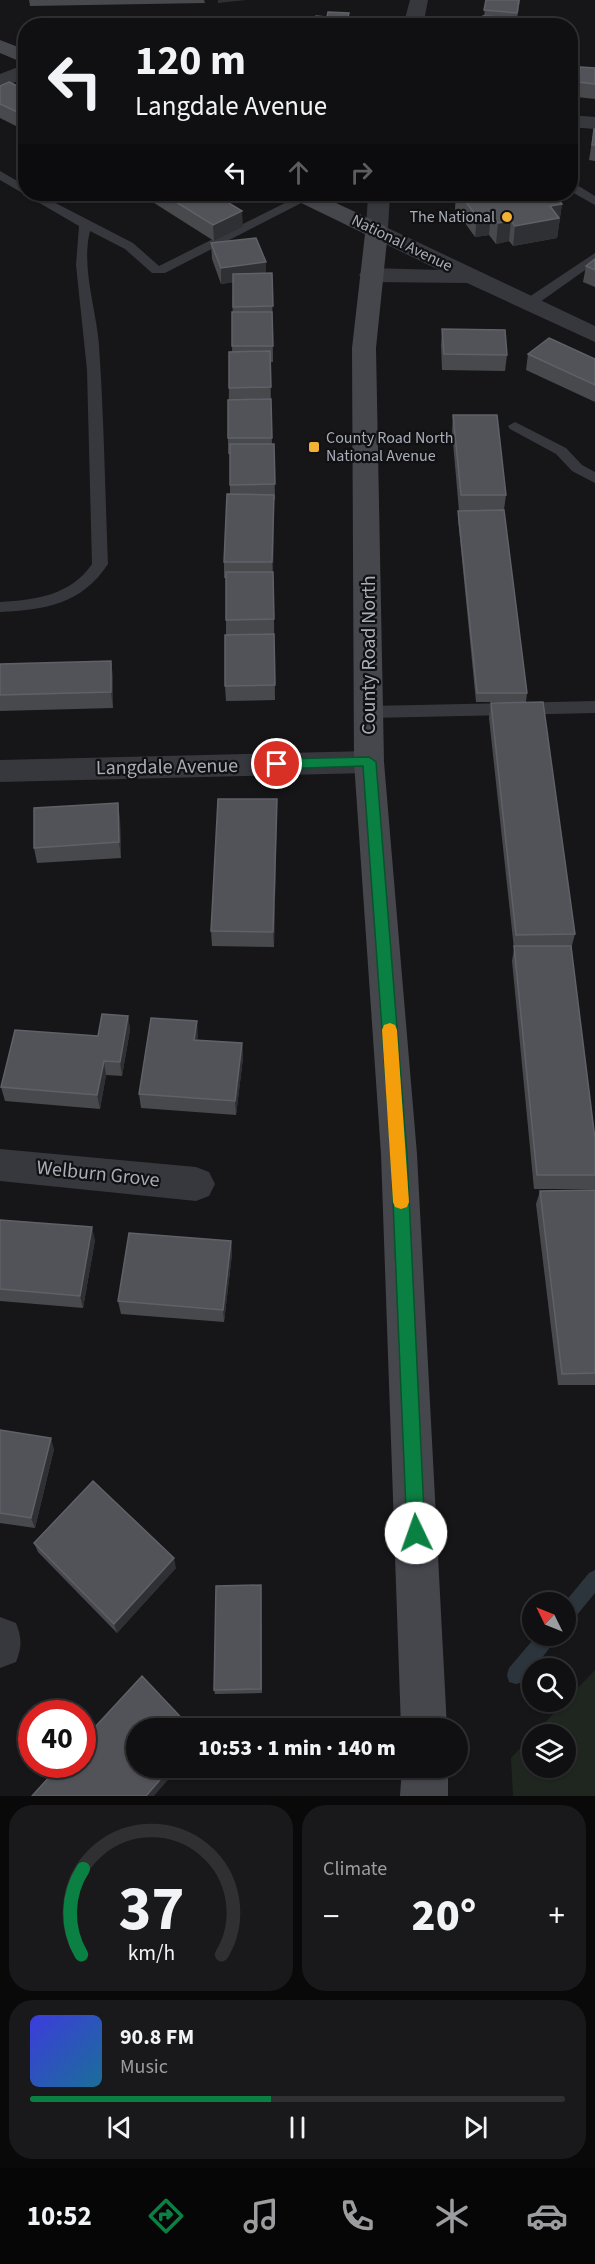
<!DOCTYPE html>
<html lang="en">
<head>
<meta charset="utf-8">
<style>
  :root { --surface:#101012; --page:#19191b; --text:#f1f3f6; --muted:#9c9d9f; --line:#303032; --accent:#0b8043 }
  body { margin:0; font-family:"Source Sans 3",sans-serif; background:var(--page); color:var(--text); height:100vh; display:flex; flex-direction:column; font-size:22px; white-space:nowrap }
  * { box-sizing:border-box; margin:0 }
  p { font-size:20px; color:var(--muted) }
  .icon { flex:none; width:33px; height:33px; fill:none; stroke:currentColor; stroke-width:2; stroke-linecap:round; stroke-linejoin:round }
  .map { position:relative; height:1796px; overflow:hidden }
  .sheet { display:flex; flex-direction:column; gap:9px; padding:9px; background:#09090a; flex:1 }
  .sheet>* { flex:none }
  .top-card { position:absolute; left:18px; top:18px; width:560px; height:183px; border-radius:24px; box-shadow:0 2px 4px #0004,0 0 0 2px var(--line); background:#101012; color:var(--text); overflow:hidden }
  .needle { width:39px; rotate:313deg }
  .tools { position:absolute; left:522px; top:1592px; display:grid; gap:12px }
  .tools a { display:grid; place-items:center; width:54px; height:54px; border-radius:50%; background:var(--surface); box-shadow:0 2px 4px #0004,0 0 0 2px var(--line); font-size:30px }
  .speed { position:absolute; left:18px; top:1700px; display:flex; gap:12px; font-size:30px; font-weight:700; text-align:center }
  .speed>* { display:grid; place-content:center; width:78px; height:78px; border-radius:50%; background:var(--surface); box-shadow:0 2px 4px #0004,0 0 0 2px var(--line); line-height:1 }
  .speed .limit { border:9px solid #d22; background:#fff; color:#111 }
  .pin { position:absolute; display:grid; place-items:center; width:51px; height:51px; color:#fff; margin:-26px; border:3px solid #fff; border-radius:50%; box-shadow:0 2px 6px #0007 }
  .me { position:absolute; width:66px; margin:-33px; rotate:357deg; stroke-linejoin:round; filter:drop-shadow(0 0 4px #0008) }
  .turn { display:flex; align-items:center; gap:21px; height:126px; padding:0 18px; font-size:27px }
  .turn .icon { width:78px; height:78px; stroke-width:2.5 }
  .turn b { display:block; font-size:42px; line-height:51px }
  .lanes { display:flex; align-items:center; height:57px; padding:0 18px; background:#0003; justify-content:center; gap:30px; direction:ltr }
  .lanes .off { opacity:.35 }
  .big { font-size:45px; font-weight:800; line-height:1.1 }
  .sheet .widget { flex:1; display:flex; flex-direction:column; justify-content:center; gap:9px; min-width:0; padding:0 21px; border-radius:24px; background:var(--page) }
  .sheet .dial { align-items:center; gap:0 }
  .dial svg { height:156px; overflow:visible; fill:none; stroke:var(--line); stroke-width:7; stroke-linecap:round; text-anchor:middle }
  .dial text { fill:var(--text); stroke:none }
  .song { display:flex; align-items:center; gap:18px }
  .cover { width:72px; height:72px; border-radius:9px; background:linear-gradient(135deg,hsl(240 70% 55%),hsl(200 70% 35%)) }
  .played { height:6px; border-radius:3px; background:linear-gradient(90deg,var(--accent) 45%,var(--line) 45%) }
  .keys { display:flex; justify-content:space-around; direction:ltr }
  .heat { display:flex; justify-content:space-between; align-items:center; font-size:33px; direction:ltr }
  .sheet .tiles { flex:1; display:grid; gap:9px; grid-template-columns:1fr 1fr }
  .widget:last-child { grid-column:span 2 }
  .trip { position:absolute; left:126px; top:1718px; width:342px; height:60px; border-radius:30px; background:var(--surface); box-shadow:0 2px 4px #0004,0 0 0 2px var(--line); font-weight:800; line-height:60px; text-align:center }
  .menu { display:flex; height:96px; justify-content:space-around; align-items:center; background:#060607; color:var(--muted) }
  .menu .icon { width:42px; height:42px }
  .menu .current { color:var(--accent) }
  .menu b { font-size:27px; color:var(--text) }
  .map>svg:first-child { display:block }
</style>
</head>
<body>
<div class="map">
<svg width="595" height="1796" viewBox="0 0 595 1796">
  <rect width="100%" height="100%" fill="#161618"/>
  <path fill="#1e261f" d="M595 1670V1796H513L511 1758 532 1736V1767H566V1734H534Z"/>
  <g fill="none" stroke-linecap="round" stroke-linejoin="round">
    <path fill="#2c353c" fill-rule="evenodd" d="M595 1570V1593L572 1621 566 1624 565 1602 589 1573Z
      M537 1635H558L555 1641 523 1682 516 1684 509 1682 507 1675 509 1668Z"/>
    <path fill="#37383d" fill-rule="evenodd" d="M574 118 580 121 577 185 595 196V205L570 191V119Z
      M0 171 26 186V194H38L133 243 159 266 303 194H307L313 197 165 273H152L125 249 90 231C81 267 96 308 99 345 104 418 105 491 108 564 82 604 45 610 0 612V602C36 600 71 595 92 564L87 370 76 265 79 226 0 180Z
      M595 253V263L533 307H523L522 304 523 301Z
      M515 422 566 448 582 465 595 472V483L572 471 556 454 510 429 508 426Z
      M595 701V713L369 718 363 716 361 712 363 708 369 706Z"/>
    <path fill="#37383d" fill-rule="evenodd" d="M410 0H428L423 26H403Z
      M26 64V78L0 88V74Z
      M570 115 595 117V129L570 127Z
      M368 194H390L388 228 595 326V342L467 283 371 282 363 280 359 275 363 270 371 268 439 270 369 236 366 231Z
      M369 751 380 754 384 762 380 770 369 773 0 782V760Z
      M0 1149 196 1167 209 1172 215 1184 209 1196 196 1201 0 1181Z
      M0 1617 16 1623C22 1639 22 1646 16 1662L0 1668Z"/>
    <path fill="#45474d" fill-rule="evenodd" d="M0 40 26 50V64L0 53Z
      M290 194H317L385 226 388 231 376 348 384 762 417 1154 447 1728H401L381 1154 354 762 352 348 365 234 293 199Z
      M402 1767H448V1796H400Z"/>
  </g>
  <path fill="#47494d" d="M29 0H204L205 3 30 6Z
    M486 0H520L516 26H481L484 16Z
    M580 67 595 68V99L577 97Z
    M0 86 26 90V131L0 118Z
    M594 129H595V161L589 160Z
    M140 194H214L243 227 214 241Z
    M456 194H553L562 204 557 238 513 246 509 241 496 244 489 235 475 237 455 209Z
    M211 243 266 274 272 273 273 362H270L272 444H274L275 500H274L273 572 274 619 275 700 226 701 225 686 226 635V578H224V562L230 494V454H228V438L229 388 232 352 233 282 221 284 212 259Z
    M595 259V287L583 282 586 266Z
    M442 329 507 355 505 371 442 370 441 345Z
    M528 354 595 359V402L526 370Z
    M453 415 506 495 504 510 527 693 526 702H476L458 519 459 511 452 431Z
    M0 664 113 676V708L0 711Z
    M491 703 575 934 571 949 595 1139V1189H534L512 961 514 949 489 718Z
    M277 799 274 947 212 946 211 931Z
    M120 818 121 858 37 863 34 848Z
    M128 1016 130 1030 122 1076 106 1075 100 1109 5 1101 1 1087 98 1036Z
    M198 1035 197 1040 242 1043 243 1058 236 1115 141 1108 139 1094Z
    M595 1190V1385H558L536 1204 540 1191Z
    M0 1220 95 1240 83 1308 0 1301Z
    M231 1241 232 1254 224 1322 121 1314 118 1301Z
    M0 1430 54 1449 35 1528 0 1523Z
    M34 1543 176 1568 117 1633 38 1552Z
    M261 1585 262 1693 215 1694 214 1690Z"/>
  <path fill="#2f3033" d="M218 0H246L218 3Z
    M519 0V7L516 26 517 13Z
    M349 13V26H346Z
    M562 204 557 238 513 246 515 226 550 206Z
    M242 211 243 227 214 241 213 225Z
    M491 214 489 235 475 237 477 217Z
    M511 221 509 241 496 244 498 223Z
    M266 262V278L221 284V268Z
    M274 495V510L273 578 272 562Z
    M111 661 113 676V708L111 692Z
    M277 799V815L274 947 273 932Z
    M118 803 120 818 121 858 119 842Z
    M128 1016 130 1030 122 1076 120 1062Z
    M197 1021 198 1035 195 1054 194 1040Z
    M242 1043 243 1058 236 1115 235 1101Z
    M104 1061 106 1075 100 1109 97 1095Z
    M92 1227 95 1240 83 1308 80 1296Z
    M231 1241 232 1254 224 1322 223 1310Z
    M51 1438 54 1449 35 1528 31 1518Z
    M174 1558 176 1568 117 1633 114 1624Z
    M171 1767H179L154 1796H146Z"/>
  <path fill="#525359" stroke="#5f6168" stroke-width="1.5" d="M486 0H519L517 13 484 10Z
    M328 12 349 13 346 26H313L316 16 327 17Z
    M483 16 516 18 515 26H481Z
    M580 67 595 68V84L579 82Z
    M9 82 26 90V116L0 104V86Z
    M594 129H595V145H592Z
    M163 194H214L242 211 213 225Z
    M460 194H553L562 204 550 206 559 218 515 226 511 221 498 223 491 214 477 217Z
    M256 238 266 262 221 268 211 243Z
    M595 259V270L586 266Z
    M272 273 273 306 233 307V274Z
    M232 312H272L273 346H232Z
    M442 329 505 330 507 355 444 354Z
    M549 338 595 359V385L528 354Z
    M270 351 271 387 229 388V352Z
    M271 399 272 438H228V400Z
    M453 415H497L506 495H461Z
    M230 444H274L275 484 230 485Z
    M227 494 274 495 272 562H224Z
    M504 510 527 693H477L458 511Z
    M226 572H273L274 619 226 620Z
    M274 634 275 685 225 686V635Z
    M111 661V692L0 695V664Z
    M543 702 575 934 516 935 491 703Z
    M218 799H277L273 932 211 931Z
    M118 803 119 842 34 848V808Z
    M514 946H571L595 1139V1175H537Z
    M102 1014 128 1016 120 1062 104 1061 97 1095 1 1087 15 1030 98 1036Z
    M151 1018 197 1021 194 1040 242 1043 235 1101 139 1094Z
    M595 1190V1373L562 1374 540 1191Z
    M0 1220 92 1227 80 1296 0 1289Z
    M129 1233 231 1241 223 1310 118 1301Z
    M0 1430 51 1438 31 1518 0 1513Z
    M93 1481 174 1558 114 1624 34 1543Z
    M261 1585V1689L214 1690 216 1586Z
    M142 1676 191 1728H136V1767H171L146 1796H32L61 1764H82V1741Z"/>
  <path fill="#0b8043" stroke="#07532c" stroke-width="1.5" d="M369 757 376 762 407 1154 425 1533 422 1540 416 1542 409 1540 407 1533 391 1154 363 766 277 769 271 764 277 759Z"/>
  <path fill="#f59e0b" d="M390 1023 395 1025 397 1030 409 1202 407 1207 401 1209 395 1207 393 1202 382 1030 384 1025Z"/>
  <g fill="#f2b134" stroke="#111113" stroke-width="2">
    <circle cx="507" cy="217" r="6"/>
    <rect x="308" y="441" width="12" height="12" rx="3"/>
  </g>
  <g text-anchor="middle" dominant-baseline="central" stroke-width="4.5" stroke-linejoin="round" paint-order="stroke">
    <g font-size="16" fill="#a8adb8" stroke="#111113" text-anchor="end">
      <text x="495" y="217">The National</text>
      <text x="326" y="438" text-anchor="start">County Road North<tspan x="326" dy="18">National Avenue</tspan></text>
    </g>
    <g font-size="16" fill="#a8adb8" stroke="#111113">
      <text transform="translate(402 243) rotate(26)">National Avenue</text>
    </g>
    <g font-size="20" fill="#a8adb8" stroke="#111113">
      <text transform="translate(369 655) rotate(-90)">County Road North</text>
      <text transform="translate(167 767) rotate(-1)">Langdale Avenue</text>
      <text transform="translate(98 1174) rotate(6)">Welburn Grove</text>
    </g>
  </g>
</svg>
<div class="tools">
<a><svg class="needle" viewBox="-14 -14 28 28"><path d="M0-13l5 13h-10z" fill="#e53935"/><path d="M0 13l5-13h-10z" fill="#9c9d9f"/></svg></a>
<a><svg class="icon" aria-label="search" viewBox="0 0 24 24"><circle cx="10" cy="10" r="6"/><path d="M15 15l6 6"/></svg></a>
<a><svg class="icon" aria-label="layers" viewBox="0 0 24 24"><path d="M12 4l9 5-9 5-9-5zM3 14l9 5 9-5"/></svg></a>
</div>
<div class="speed"><div class="limit">40</div></div>
<div class="pin" style="left:277px;top:764px;background:#d93025"><svg class="icon" aria-label="arrive" viewBox="0 0 24 24"><path d="M6 21V4h12l-3 4 3 4H6"/></svg></div>
<svg class="me" style="left:416px;top:1533px" viewBox="-20 -20 40 40"><circle r="19" fill="#fff"/><path d="M0-13L10 11 0 6-10 11z" fill="#0b8043"/></svg>
<div class="trip">10:53 · 1 min · 140 m</div>
<div class="top-card">
<div class="turn"><svg class="icon" aria-label="left" viewBox="0 0 24 24"><path d="M17 20v-9H6M10 6l-5 5 5 5"/></svg><div><b>120 m</b>Langdale Avenue</div></div>
<div class="lanes"><svg class="icon" aria-label="left" viewBox="0 0 24 24"><path d="M17 20v-9H6M10 6l-5 5 5 5"/></svg><svg class="icon off" aria-label="ahead" viewBox="0 0 24 24"><path d="M12 20V5M6 11l6-6 6 6"/></svg><svg class="icon off" aria-label="right" viewBox="0 0 24 24"><path d="M7 20v-9h11M14 6l5 5-5 5"/></svg></div>
</div>
</div>
<section class="sheet">
<div class="tiles">
<div class="widget dial"><svg viewBox="0 0 100 80">
<path d="M14 69A42 42 0 1 1 86 69"/>
<path d="M14 69A42 42 0 0 1 15 25" stroke="#0b8043"/>
<text x="50" y="56" font-size="32" font-weight="700">37</text>
<text x="50" y="72" font-size="11">km/h</text>
</svg></div>
<div class="widget"><p>Climate</p>
<div class="heat"><a>−</a><b class="big">20°</b><a>+</a></div>
</div>
<div class="widget">
<div class="song"><i class="cover"></i><div><b>90.8 FM</b><p>Music</p></div></div>
<div class="played"></div>
<div class="keys"><svg class="icon" aria-label="previous" viewBox="0 0 24 24"><path d="M18 5L8 12l10 7zM5 5v14"/></svg><svg class="icon" aria-label="pause" viewBox="0 0 24 24"><path d="M8 5v14M16 5v14"/></svg><svg class="icon" aria-label="next" viewBox="0 0 24 24"><path d="M6 5l10 7-10 7zM19 5v14"/></svg></div>
</div>
</div>
</section>
<nav class="menu">
<b>10:52</b>
<svg class="icon current" aria-label="directions" viewBox="0 0 24 24"><path d="M12 3l9 9-9 9-9-9zM9 14v-3h6M13 9l2 2-2 2"/></svg>
<svg class="icon" aria-label="music" viewBox="0 0 24 24"><path d="M9 18V5l10-2v13"/><circle cx="6" cy="18" r="3"/><circle cx="16" cy="16" r="3"/></svg>
<svg class="icon" aria-label="phone" viewBox="0 0 24 24"><path d="M5 4h4l2 5-3 2q2 4 5 5l2-3 5 2v4C11 20 4 13 5 4z"/></svg>
<svg class="icon" aria-label="climate" viewBox="0 0 24 24"><path d="M12 3v18M4 7l16 10M4 17L20 7"/></svg>
<svg class="icon" aria-label="car" viewBox="0 0 24 24"><path d="M5 17H2v-5l4-1 3-4h7l3 4 3 1v5h-3M9 17h6M6 11h13"/><circle cx="7" cy="17" r="2"/><circle cx="17" cy="17" r="2"/></svg>
</nav>
</body>
</html>
